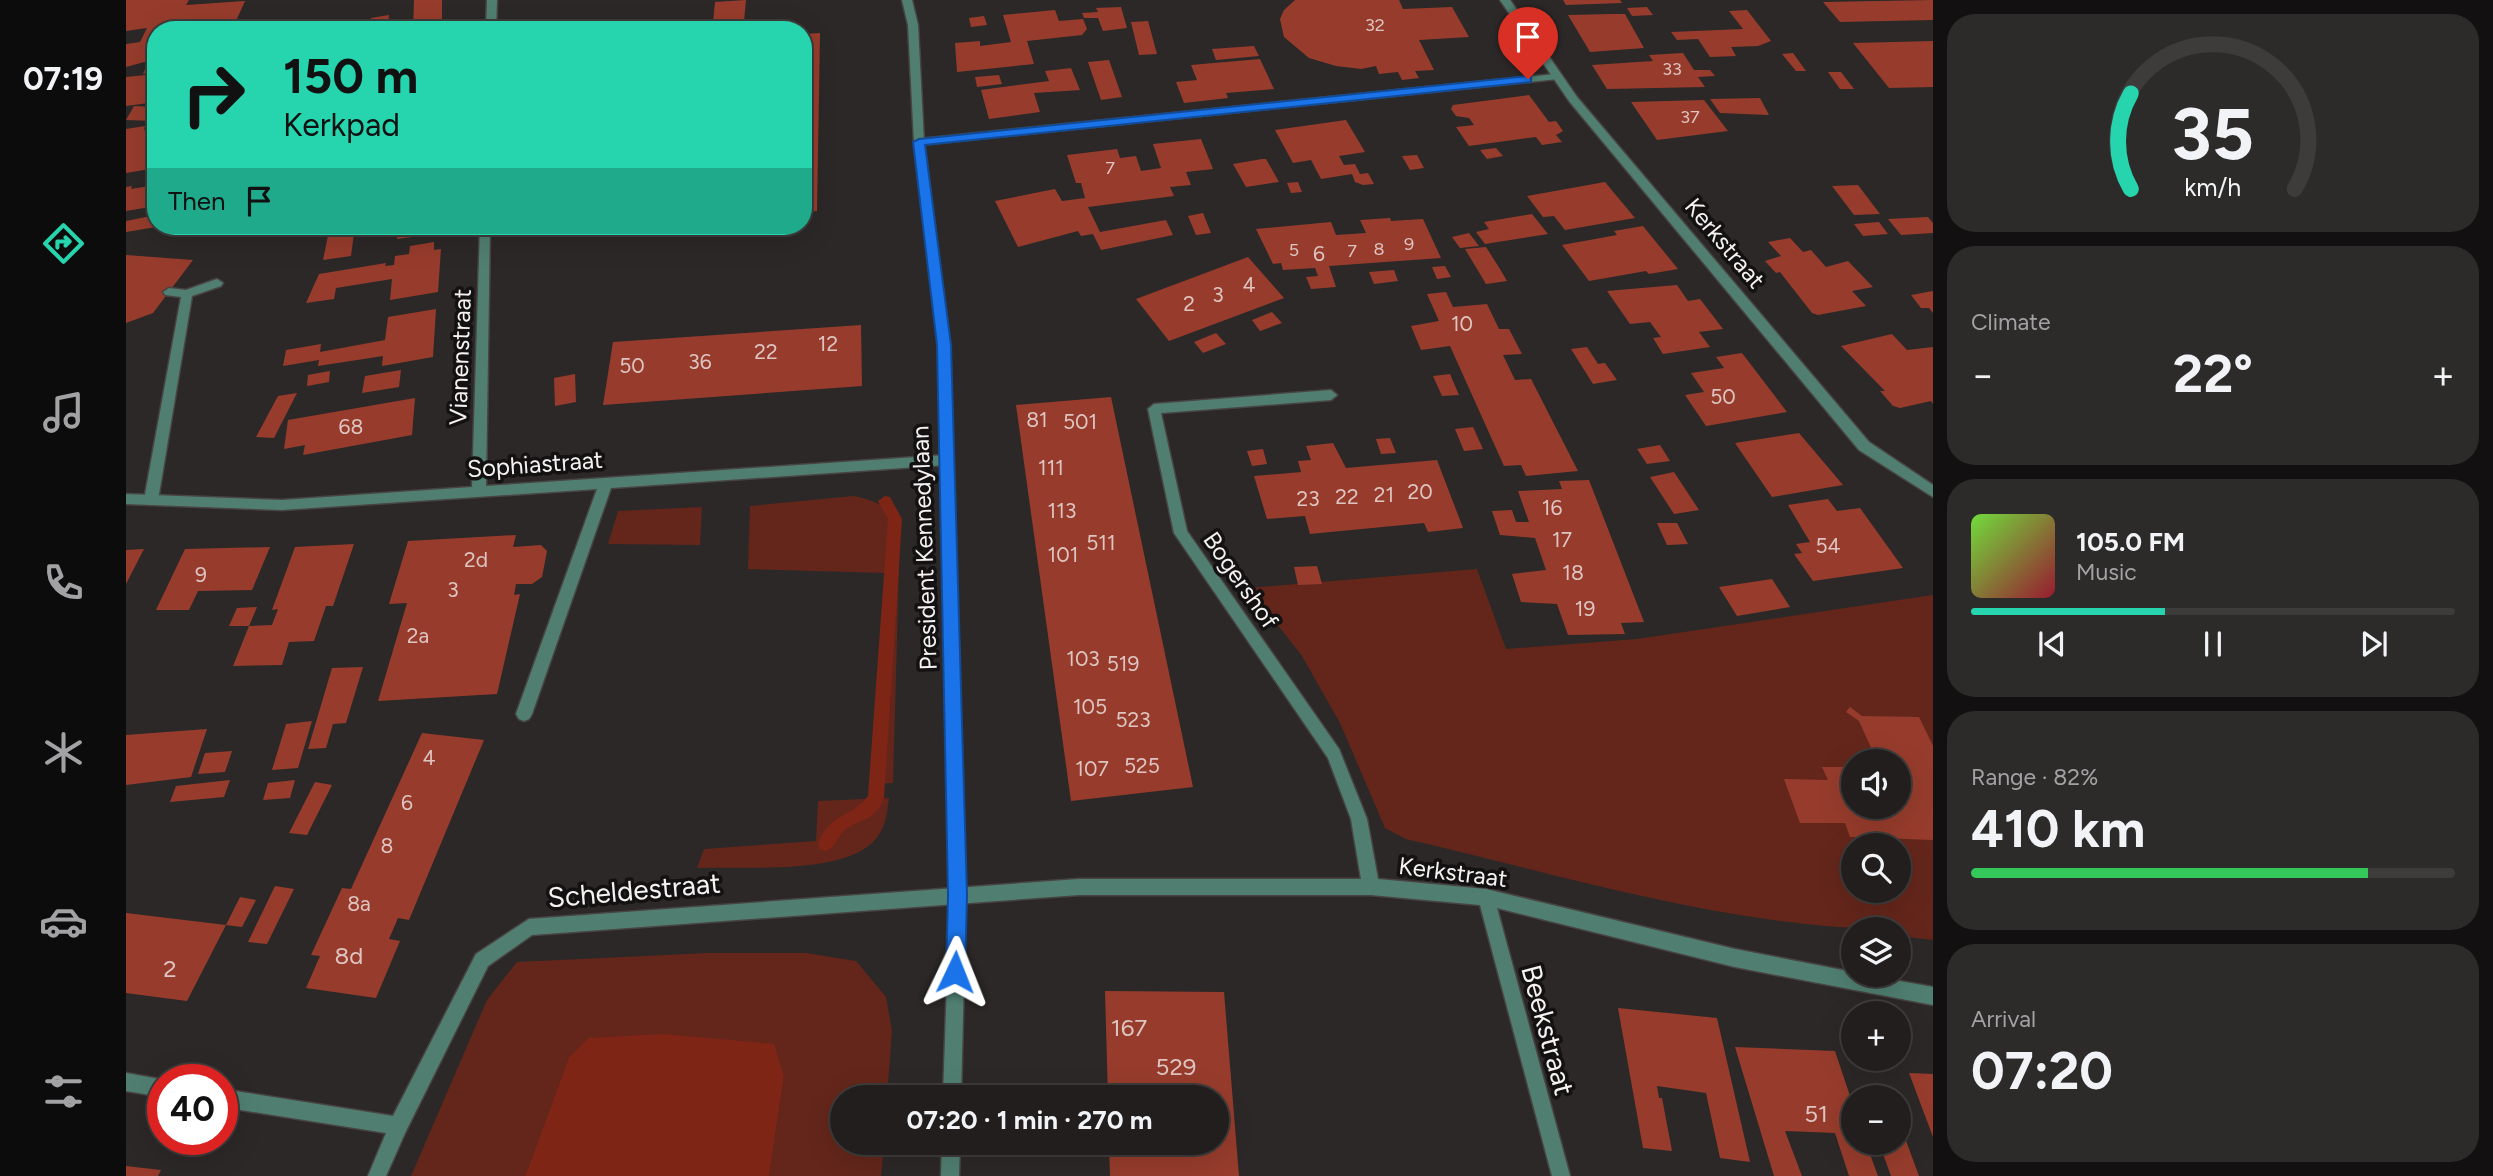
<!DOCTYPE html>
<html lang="en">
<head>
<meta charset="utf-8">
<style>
  :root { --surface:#211e1d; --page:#2d2b2a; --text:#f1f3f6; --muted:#a2a2a4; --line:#3e3c3b; --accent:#26d5ae }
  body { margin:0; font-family:Figtree,sans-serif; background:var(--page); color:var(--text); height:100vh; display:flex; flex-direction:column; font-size:26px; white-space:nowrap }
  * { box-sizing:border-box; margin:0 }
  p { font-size:23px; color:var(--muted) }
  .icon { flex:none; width:38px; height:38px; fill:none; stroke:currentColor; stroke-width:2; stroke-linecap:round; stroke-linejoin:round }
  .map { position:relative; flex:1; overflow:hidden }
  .panel { display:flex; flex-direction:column; gap:14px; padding:14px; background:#121010; width:560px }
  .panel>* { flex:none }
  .banner { position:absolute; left:21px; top:21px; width:665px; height:214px; border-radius:28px; box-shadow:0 7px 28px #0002,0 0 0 2px var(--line); background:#26d5ae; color:#111; overflow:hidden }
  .fabs { position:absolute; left:1715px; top:749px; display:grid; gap:14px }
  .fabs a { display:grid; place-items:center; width:70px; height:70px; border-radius:50%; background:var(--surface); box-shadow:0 7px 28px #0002,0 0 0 2px var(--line); font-size:35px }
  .speed { position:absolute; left:21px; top:1064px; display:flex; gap:14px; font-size:35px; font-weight:700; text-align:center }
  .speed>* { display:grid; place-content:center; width:91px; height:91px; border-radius:50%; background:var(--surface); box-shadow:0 7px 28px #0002,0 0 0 2px var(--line); line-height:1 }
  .speed .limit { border:10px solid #d22; background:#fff; color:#111 }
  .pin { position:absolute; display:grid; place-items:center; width:60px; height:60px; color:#fff; margin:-72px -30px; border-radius:50% 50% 50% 0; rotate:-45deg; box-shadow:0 0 7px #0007 }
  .pin .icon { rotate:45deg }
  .me { position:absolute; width:77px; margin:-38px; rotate:2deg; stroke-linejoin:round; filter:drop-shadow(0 0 5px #0008) }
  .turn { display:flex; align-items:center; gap:24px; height:147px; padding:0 21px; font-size:32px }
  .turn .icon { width:91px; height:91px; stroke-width:2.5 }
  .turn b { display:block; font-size:49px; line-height:60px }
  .then { display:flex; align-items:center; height:66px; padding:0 21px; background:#0003; gap:14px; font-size:26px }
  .big { font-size:52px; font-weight:700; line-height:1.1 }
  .panel .tile { flex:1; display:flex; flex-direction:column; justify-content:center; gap:10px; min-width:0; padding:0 24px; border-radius:28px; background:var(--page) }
  .panel .dial { align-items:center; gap:0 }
  .dial svg { height:182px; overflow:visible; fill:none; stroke:var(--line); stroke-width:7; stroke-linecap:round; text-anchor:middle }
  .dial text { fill:var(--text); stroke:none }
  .song { display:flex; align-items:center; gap:21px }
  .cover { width:84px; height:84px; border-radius:10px; background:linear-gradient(135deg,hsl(100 70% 55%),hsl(350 70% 35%)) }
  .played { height:7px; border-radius:4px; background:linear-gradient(90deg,var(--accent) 40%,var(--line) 40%) }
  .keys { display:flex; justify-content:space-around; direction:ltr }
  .heat { display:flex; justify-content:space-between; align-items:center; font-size:38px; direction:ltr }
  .charge { height:10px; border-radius:5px; background:linear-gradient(90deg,#34c759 82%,var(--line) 0) }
  .trip { position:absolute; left:704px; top:1085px; width:399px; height:70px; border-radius:35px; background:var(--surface); box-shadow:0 7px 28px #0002,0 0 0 2px var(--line); font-weight:700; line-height:70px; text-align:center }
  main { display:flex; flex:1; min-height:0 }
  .menu { display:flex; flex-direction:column; width:126px; justify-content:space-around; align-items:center; background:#0d0c0c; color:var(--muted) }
  .menu .icon { width:49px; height:49px }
  .menu .current { color:var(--accent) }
  .menu b { font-size:32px; color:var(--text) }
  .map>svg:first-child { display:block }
</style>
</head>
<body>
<main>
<nav class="menu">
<b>07:19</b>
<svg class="icon current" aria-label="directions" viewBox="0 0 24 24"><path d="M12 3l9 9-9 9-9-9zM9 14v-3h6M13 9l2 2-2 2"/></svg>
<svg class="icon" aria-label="music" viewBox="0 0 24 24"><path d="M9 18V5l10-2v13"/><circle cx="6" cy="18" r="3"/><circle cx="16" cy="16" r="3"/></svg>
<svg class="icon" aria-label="phone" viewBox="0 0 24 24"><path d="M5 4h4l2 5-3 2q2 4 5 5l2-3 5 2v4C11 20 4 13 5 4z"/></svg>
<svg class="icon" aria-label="climate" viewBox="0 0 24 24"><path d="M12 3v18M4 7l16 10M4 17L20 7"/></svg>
<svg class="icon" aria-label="car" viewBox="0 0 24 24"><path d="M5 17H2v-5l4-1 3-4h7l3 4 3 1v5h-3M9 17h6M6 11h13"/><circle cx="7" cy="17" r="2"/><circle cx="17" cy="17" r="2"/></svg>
<svg class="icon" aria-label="filters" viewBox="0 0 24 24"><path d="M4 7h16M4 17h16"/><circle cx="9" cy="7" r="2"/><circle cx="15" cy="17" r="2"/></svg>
</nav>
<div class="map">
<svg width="1807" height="1176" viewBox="0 0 1807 1176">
  <rect width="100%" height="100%" fill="#2c2827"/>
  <path fill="#64261b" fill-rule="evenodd" d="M728 496C752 501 763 507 774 529L767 783 746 784 760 573 622 569 624 506Z
    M576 507 574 545 482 544 492 511Z
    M1351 569 1380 649 1511 639 1807 595V940L1773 936V929C1606 929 1442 876 1280 839L1259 828 1214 723 1176 656 1123 588ZM1727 761H1773V807H1727ZM1727 845H1773V891H1727Z
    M763 798C761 815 759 831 746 843 712 875 616 866 571 868L578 849 690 841 692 801Z
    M583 953H680L730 961 760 997 766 1031 761 1097H716V1143H758L755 1176H643L658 1077 462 1038 443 1057 399 1176H285L361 1000 391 962Z"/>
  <path fill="#7e2516" d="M537 1034 648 1044 658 1077 643 1176H399L443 1057 462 1038Z"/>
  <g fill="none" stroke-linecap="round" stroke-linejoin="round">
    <path fill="#7e2516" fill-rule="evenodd" d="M759 496 764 497 776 519 758 798C747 824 737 816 719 830 711 837 710 847 700 851L694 849 692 843C705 812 726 818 742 796L762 519 752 501Z"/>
  </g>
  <path fill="#973c2c" d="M0 0H63L60 5 119 1 106 30H30V72L17 74 22 61 0 67V44L14 42 21 28 0 31Z
    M288 0H316V30H287Z
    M620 0 618 21 587 23 589 2Z
    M1169 0H1273L1277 9 1326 7 1343 37 1293 40 1308 70 1289 71 1293 78 1276 80 1272 72 1253 74 1250 66 1235 69 1210 66 1183 58 1158 37 1154 19 1158 10Z
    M1437 0H1494L1496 3 1440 5Z
    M1807 0V20L1714 22 1697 2Z
    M995 7 1001 28 977 31 972 18H958L956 13 972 12 970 8Z
    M1521 7 1527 15 1506 16 1501 8Z
    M929 10 933 21 957 19 961 29 956 35 901 41 908 64 831 72 829 43 854 41V46L885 42 877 15Z
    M1621 10 1645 41 1632 46 1605 47 1610 56 1584 57 1572 39 1551 40 1545 32 1617 29 1603 11Z
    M1487 14H1499L1518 48 1464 52 1442 15Z
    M263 15 262 29 232 30 244 26 245 18Z
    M858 16 861 25 845 27 843 18Z
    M1022 21 1031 54 1013 55 1005 22Z
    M694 33 691 211 677 212V34Z
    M1807 41V87L1763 88 1727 43Z
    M1128 46 1133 56 1090 60 1086 49Z
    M1557 53 1568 70H1584L1589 76 1572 77 1579 87 1481 89 1466 65 1527 61 1523 55Z
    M1667 53 1680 71H1670L1656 54Z
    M1134 59 1148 89 1100 93 1102 98 1058 103 1050 82 1071 80 1065 65Z
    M983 60 996 97 975 100 962 62Z
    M945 68 954 90 908 93 914 112 863 119 855 90 923 81 919 71Z
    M1702 72H1715L1728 89H1714Z
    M30 74V102L0 106V77Z
    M873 75 876 84 851 87 849 77Z
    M1403 95 1423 122 1430 121 1437 131 1430 135 1436 142 1416 145 1410 137 1343 146 1330 127 1348 125 1343 118 1330 116 1325 109 1327 105Z
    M1634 98 1643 115 1594 113 1584 99Z
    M1578 100 1602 131 1531 140 1505 102Z
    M8 106 30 107V121L0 120Z
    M1220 120 1239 152 1213 156 1218 165 1229 164 1234 174 1242 173 1248 184 1237 185 1229 182 1226 174 1195 179 1185 160 1167 163 1149 130Z
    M19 126 18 130 30 128V168L0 173V129Z
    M1075 139 1087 169 1060 172 1065 185 1044 187 1048 196 962 207 974 232 1040 220 1047 235 975 250 967 234 955 236 952 231 892 247 869 201 929 189 936 201 959 198 955 183H950L941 155 991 149 994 158 1010 156 1015 171 1035 168 1027 144Z
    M1370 148 1377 156 1361 159 1354 150Z
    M1291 155 1298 168 1284 170 1276 156Z
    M1136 159H1140L1153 182 1120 187 1107 164Z
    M1172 182 1176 192 1165 193 1161 183Z
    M1479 182 1509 218 1439 230 1428 216 1417 217 1401 196Z
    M30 185V206L0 211V187L6 186 5 189Z
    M1732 185 1754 214 1728 215 1706 186Z
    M1077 213 1085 233 1070 235 1062 216Z
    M1406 214 1422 234 1359 244 1350 232 1363 229 1358 222Z
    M30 215V227L0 232V221Z
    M1802 217 1807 223V233L1775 235 1762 219Z
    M1264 218 1265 221 1297 219 1315 258 1203 266 1210 287 1185 289 1180 277 1192 276 1189 268 1157 270 1155 263 1147 264 1130 229 1205 222 1210 235 1240 233 1234 220Z
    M1753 222 1762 234 1737 236 1728 224Z
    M204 226H235V232L228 233 225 256 197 260Z
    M273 226H318L317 233 271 239Z
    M1517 226 1552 269 1523 274 1520 271 1463 281 1436 245 1491 235 1488 231Z
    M1343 233 1353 246 1334 248 1326 237Z
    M1664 238 1677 252 1685 250 1700 267 1722 261 1747 287 1726 291 1740 306 1692 315 1686 313 1654 272 1650 273 1639 261 1655 256 1642 242Z
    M308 242V250L315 249 312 292 264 300 266 279 210 288 208 299 180 303 193 274 260 263 259 266 268 265 269 256 283 254 284 246Z
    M1360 247 1374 269 1381 281 1360 284 1339 249Z
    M0 255 67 260 27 313 0 323Z
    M1122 257 1158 298 1043 341 1010 299Z
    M1319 266 1325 277 1311 279 1306 267Z
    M1268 270 1272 281 1248 284 1243 272Z
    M1551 285 1562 301 1574 299 1597 329 1573 332 1584 347 1537 354 1527 338 1535 337 1524 322 1504 324 1481 291Z
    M1807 291V313L1803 308H1795L1785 295Z
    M1320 292 1327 307 1361 304 1373 329H1383L1396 354 1377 355 1389 380 1405 379 1452 471 1400 476 1395 465 1378 466 1324 346 1295 350 1285 326 1313 321 1301 294Z
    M310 309 307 357 256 366 257 356 192 366 193 360 157 366 160 350 195 344 194 352 259 340 262 317Z
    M1146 312 1156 323 1134 331 1126 320Z
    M735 325 736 386 477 405 487 342Z
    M1090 333 1100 344 1077 353 1068 342Z
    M1766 334 1781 350 1807 347V404L1805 401 1774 408 1767 406 1754 391H1759L1715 346Z
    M1461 347 1472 364 1479 363 1491 380 1467 384 1445 349Z
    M1616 353 1661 412 1580 426 1559 395 1578 392 1565 373 1598 368 1590 357Z
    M275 370 273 387 236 393 239 376Z
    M204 371 203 382 181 386 182 375Z
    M449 374 450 402 429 406 428 378Z
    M1324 374 1333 395 1316 396 1307 376Z
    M171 393 148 438 130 437 152 396Z
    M985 397 1067 787 945 801 890 405Z
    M289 398 286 435 177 455 179 445 158 449 162 420Z
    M1347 427 1357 449 1338 451 1329 429Z
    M1673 433 1717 485 1646 497 1609 443Z
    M1264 438 1270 453 1255 454 1250 439Z
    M1207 443 1220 468 1311 460 1337 528 1302 532 1298 523 1184 534 1179 516 1141 519 1128 476 1175 472 1172 461 1185 460 1180 446Z
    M1534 445 1544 461 1521 464 1511 449Z
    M1137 449 1141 464 1126 466 1121 451Z
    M1548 472 1573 510 1548 514 1524 477Z
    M1463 480 1518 622 1495 623 1499 634 1442 635 1431 604 1395 602 1386 574 1420 570 1409 538 1374 535 1366 511 1386 510 1390 522H1403L1392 491 1436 489 1433 481Z
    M1702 499 1711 511 1734 508 1777 568 1687 581 1668 554 1676 553 1670 544 1684 542 1662 505Z
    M1531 523H1551L1562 544 1541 545Z
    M390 535 387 547 415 545 421 551 416 577 406 584H390L388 595 394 594 371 694 252 701 281 603 263 604 282 541Z
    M228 544 207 606H200L188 641 163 642 156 665 107 666 123 626H103L111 608 131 607 123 626 146 625 152 609 146 610 169 547Z
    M144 547 126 590 72 591 63 610H30L59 549Z
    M18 549 0 584V550Z
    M1191 566 1196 584 1172 585 1168 567Z
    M1646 579 1664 607 1611 616 1593 587Z
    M237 667 220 723 207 724 200 748 182 749 206 668Z
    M1724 707 1736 716 1793 717 1807 746V840L1724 837 1719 823H1674L1658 779 1702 780 1696 767H1727V807H1773V761H1751L1733 721 1720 712Z
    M186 721 172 768 146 770 160 724Z
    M81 729 65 777 0 785V735Z
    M296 733 358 740 283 920 272 918 263 939 274 941 250 998 180 988 194 956 185 955 216 888 225 889Z
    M106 751 99 772 72 774 79 753Z
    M104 780 98 797 44 802 50 786Z
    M169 780 164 798 137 800 142 783Z
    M189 782 206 785 181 835 163 833Z
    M149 886 168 889 141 944 122 942Z
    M114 897 130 900 116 927 100 925Z
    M0 913 100 925 61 1001 0 993Z
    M979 991 1098 992 1113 1176H984L983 1143H1090V1097H982Z
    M1492 1008 1591 1018 1624 1162 1594 1158 1580 1093 1531 1086 1533 1098H1536L1546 1151 1517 1148Z
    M1609 1047 1709 1051 1727 1105V1143H1740L1752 1176H1723L1709 1133 1659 1131 1676 1176H1648Z
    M1783 1073 1807 1074V1137Z
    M1773 1138H1779L1793 1176H1765L1753 1143H1773Z
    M0 1166 35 1170 32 1176H0Z"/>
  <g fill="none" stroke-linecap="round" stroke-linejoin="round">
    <g stroke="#484443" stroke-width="3">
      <path id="service" d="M1429 74 1432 75V79L793 145 788 142 793 139Z
        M91 279 97 283 95 286 66 296 32 500 25 505 18 500 55 297 39 295 37 292 43 288 60 290Z"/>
    </g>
    <g stroke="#484443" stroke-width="3">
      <path id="minor" d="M361 0H371L370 30H360Z
        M1374 0H1384L1451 97 1743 442 1807 485V497L1733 450 1443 101Z
        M354 226H364L360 486 820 455 826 460 820 465 485 488 406 714 403 719 398 721 393 719 390 714 471 489 156 510 0 504V494L156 500 346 487Z
        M1205 390 1211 395 1205 400 1035 413 1061 531 1213 749 1241 819 1252 879 1360 889 1609 949 1727 972V975H1741L1807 987V1005L1609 967 1371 908 1444 1176H1426L1354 905 1245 895H953L406 935 362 966 279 1133 260 1176H242L260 1133 96 1107V1089L267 1116 350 954 403 919 953 879H1235L1225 819 1202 758 1048 533 1022 409 1028 404Z
        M0 1073 39 1080H37V1097L0 1091Z"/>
    </g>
    <g stroke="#484443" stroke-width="3">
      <path id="tertiary" d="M776 0H786L792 25 798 142 824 345 840 895 835 1097H817L824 895 812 345 788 142 782 25Z
        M816 1143H834L833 1176H815Z"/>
    </g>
    <use href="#service" fill="#507f71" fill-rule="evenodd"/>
    <use href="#minor" fill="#507f71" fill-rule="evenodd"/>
    <use href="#tertiary" fill="#507f71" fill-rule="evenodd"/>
  </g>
  <path fill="#1a73e8" stroke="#114b97" stroke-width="2" d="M1402 76 1405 77V82L799 145 825 345 841 895 839 972 836 979 829 982 822 979 820 972 822 895 811 345 787 142 793 139Z"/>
  <g text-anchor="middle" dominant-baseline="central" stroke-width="7" stroke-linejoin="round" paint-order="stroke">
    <g font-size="18" fill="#dec4c0">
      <text x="1249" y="25">32</text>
      <text x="1546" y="69">33</text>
      <text x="1564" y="117">37</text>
      <text x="984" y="168">7</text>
      <text x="1283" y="244">9</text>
      <text x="1253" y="249">8</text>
      <text x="1168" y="250">5</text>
      <text x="1226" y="251">7</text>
    </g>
    <g font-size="21" fill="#dec4c0">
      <text x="1193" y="253">6</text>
      <text x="1123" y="284">4</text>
      <text x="1092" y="294">3</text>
      <text x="1063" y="303">2</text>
      <text x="1336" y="323">10</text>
      <text x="702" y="343">12</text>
      <text x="640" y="351">22</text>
      <text x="574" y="361">36</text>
      <text x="506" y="365">50</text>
      <text x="1597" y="396">50</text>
      <text x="911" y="419">81</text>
      <text x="954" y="421">501</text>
      <text x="225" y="426">68</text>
      <text x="925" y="467">111</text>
      <text x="1294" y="491">20</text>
      <text x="1258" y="494">21</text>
      <text x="1221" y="496">22</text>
      <text x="1182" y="498">23</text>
      <text x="1426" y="507">16</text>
      <text x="936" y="510">113</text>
      <text x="1436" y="539">17</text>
      <text x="975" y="542">511</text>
      <text x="1702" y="545">54</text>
      <text x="937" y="554">101</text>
      <text x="350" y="559">2d</text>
      <text x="1447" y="572">18</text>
      <text x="75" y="574">9</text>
      <text x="327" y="589">3</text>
      <text x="1459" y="608">19</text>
      <text x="292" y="635">2a</text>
      <text x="957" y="658">103</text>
      <text x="997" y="663">519</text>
      <text x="964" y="706">105</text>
      <text x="1007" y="719">523</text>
      <text x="303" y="757">4</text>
      <text x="1016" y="765">525</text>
      <text x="966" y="768">107</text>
      <text x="281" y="802">6</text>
      <text x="261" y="845">8</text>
      <text x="233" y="903">8a</text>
    </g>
    <g font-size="24" fill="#f5f2f2" stroke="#131111">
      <text transform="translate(1599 243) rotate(50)">Kerkstraat</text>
      <text transform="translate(334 357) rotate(-88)">Vianenstraat</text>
      <text transform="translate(409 464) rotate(-4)">Sophiastraat</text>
      <text transform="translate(798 548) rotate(-92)">President Kennedylaan</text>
      <text transform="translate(1115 580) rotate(55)">Bogershof</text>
      <text transform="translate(1327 872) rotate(7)">Kerkstraat</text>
    </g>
    <g font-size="24" fill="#dec4c0">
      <text x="223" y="955">8d</text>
      <text x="44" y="968">2</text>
      <text x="1003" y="1027">167</text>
      <text x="1050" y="1066">529</text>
      <text x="1690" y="1113">51</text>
    </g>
    <g font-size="28" fill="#f5f2f2" stroke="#131111">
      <text transform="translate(508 890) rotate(-5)">Scheldestraat</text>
      <text transform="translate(1422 1030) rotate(75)">Beekstraat</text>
    </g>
  </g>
</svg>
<div class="fabs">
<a><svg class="icon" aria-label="sound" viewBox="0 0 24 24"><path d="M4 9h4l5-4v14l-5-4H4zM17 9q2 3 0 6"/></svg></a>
<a><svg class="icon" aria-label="search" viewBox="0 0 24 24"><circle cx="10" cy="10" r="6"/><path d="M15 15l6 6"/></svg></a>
<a><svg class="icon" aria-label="layers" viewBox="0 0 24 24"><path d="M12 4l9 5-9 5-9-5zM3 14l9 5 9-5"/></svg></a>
<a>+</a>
<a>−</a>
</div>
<div class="speed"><div class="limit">40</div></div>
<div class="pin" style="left:1402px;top:79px;background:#d93025"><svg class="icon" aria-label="arrive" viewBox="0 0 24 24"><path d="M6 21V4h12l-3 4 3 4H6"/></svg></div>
<svg class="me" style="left:829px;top:972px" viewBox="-20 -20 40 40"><path d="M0-17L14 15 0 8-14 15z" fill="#1a73e8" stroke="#fff" stroke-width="4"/></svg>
<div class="trip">07:20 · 1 min · 270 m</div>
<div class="banner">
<div class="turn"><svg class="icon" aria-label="right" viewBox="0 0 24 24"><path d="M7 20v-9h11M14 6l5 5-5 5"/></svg><div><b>150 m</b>Kerkpad</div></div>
<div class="then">Then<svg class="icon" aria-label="arrive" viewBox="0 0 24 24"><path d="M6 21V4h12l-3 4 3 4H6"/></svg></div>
</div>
</div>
<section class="panel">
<div class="tile dial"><svg viewBox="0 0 100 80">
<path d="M14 69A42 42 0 1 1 86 69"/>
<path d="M14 69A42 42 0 0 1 14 27" stroke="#26d5ae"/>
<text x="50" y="56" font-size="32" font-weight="700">35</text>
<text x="50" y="72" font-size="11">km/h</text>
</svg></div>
<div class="tile"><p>Climate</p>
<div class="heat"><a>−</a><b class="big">22°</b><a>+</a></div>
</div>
<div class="tile">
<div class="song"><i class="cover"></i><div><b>105.0 FM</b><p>Music</p></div></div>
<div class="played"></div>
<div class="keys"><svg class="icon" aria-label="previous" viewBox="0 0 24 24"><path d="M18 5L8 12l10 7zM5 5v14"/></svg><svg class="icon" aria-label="pause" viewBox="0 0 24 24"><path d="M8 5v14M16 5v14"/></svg><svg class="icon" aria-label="next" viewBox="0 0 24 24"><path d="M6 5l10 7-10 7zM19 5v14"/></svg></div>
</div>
<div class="tile"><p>Range · 82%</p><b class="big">410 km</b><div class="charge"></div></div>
<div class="tile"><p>Arrival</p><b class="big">07:20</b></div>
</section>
</main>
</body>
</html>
